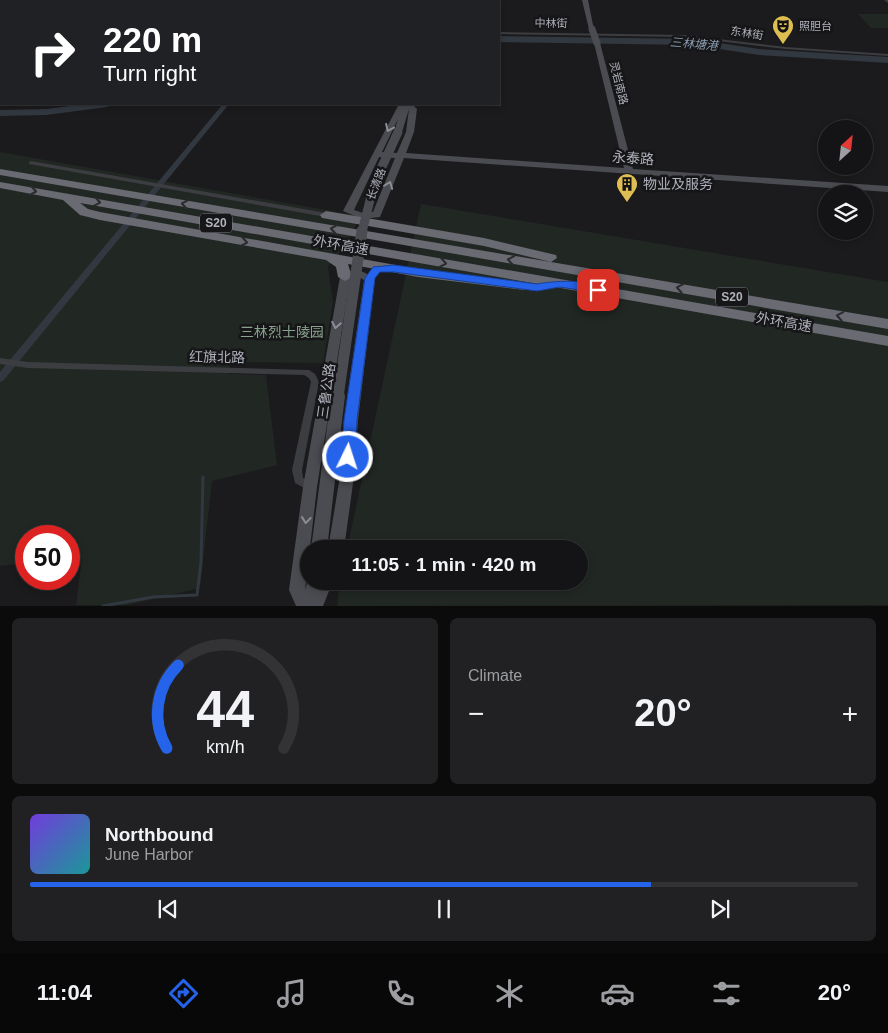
<!DOCTYPE html>
<html lang="en">
<head>
<meta charset="utf-8">
<style>
  :root { --surface:#141416; --page:#212123; --text:#f1f3f6; --muted:#9d9ea1; --line:#333335; --accent:#2563eb }
  body { margin:0; font-family:Helvetica,"Noto Sans SC",sans-serif; background:var(--page); color:var(--text); height:100vh; display:flex; flex-direction:column; font-size:19px; white-space:nowrap }
  * { box-sizing:border-box; margin:0 }
  p { font-size:16px; color:var(--muted) }
  .icon { flex:none; width:28px; height:28px; fill:none; stroke:currentColor; stroke-width:2; stroke-linecap:round; stroke-linejoin:round }
  .map { position:relative; height:606px; overflow:hidden }
  .sheet { display:flex; flex-direction:column; gap:12px; padding:12px; background:#0b0b0c; flex:1 }
  .sheet>* { flex:none }
  .hud { position:absolute; left:0px; top:0px; width:500px; height:105px; box-shadow:0 2px 8px #0003,0 0 0 1px var(--line); background:#202124; color:#fff; overflow:hidden }
  .needle { width:32px; rotate:27deg }
  .buttons { position:absolute; left:818px; top:120px; display:grid; gap:10px }
  .buttons a { display:grid; place-items:center; width:55px; height:55px; border-radius:50%; background:var(--surface); box-shadow:0 2px 8px #0003,0 0 0 1px var(--line); font-size:25px }
  .speed { position:absolute; left:15px; top:525px; display:flex; gap:10px; font-size:25px; font-weight:700; text-align:center }
  .speed>* { display:grid; place-content:center; width:65px; height:65px; border-radius:50%; background:var(--surface); box-shadow:0 2px 8px #0003,0 0 0 1px var(--line); line-height:1 }
  .speed .limit { border:8px solid #d22; background:#fff; color:#111 }
  .pin { position:absolute; display:grid; place-items:center; width:42px; height:42px; color:#fff; margin:-21px; border-radius:10px; box-shadow:0 2px 8px #0006 }
  .me { position:absolute; width:55px; margin:-28px; rotate:4deg; stroke-linejoin:round; filter:drop-shadow(0 0 4px #0008) }
  .turn { display:flex; align-items:center; gap:18px; height:105px; padding:0 20px; font-size:22px }
  .turn .icon { width:65px; height:65px; stroke-width:2.5 }
  .turn b { display:block; font-size:35px; line-height:42px }
  .big { font-size:38px; font-weight:700; line-height:1.1 }
  .sheet .tile { flex:1; display:flex; flex-direction:column; justify-content:center; gap:8px; min-width:0; padding:0 18px; border-radius:8px; background:var(--page) }
  .sheet .dial { align-items:center; gap:0 }
  .dial svg { height:130px; overflow:visible; fill:none; stroke:var(--line); stroke-width:7; stroke-linecap:round; text-anchor:middle }
  .dial text { fill:var(--text); stroke:none }
  .song { display:flex; align-items:center; gap:15px }
  .cover { width:60px; height:60px; border-radius:8px; background:linear-gradient(135deg,hsl(260 70% 55%),hsl(180 70% 35%)) }
  .played { height:5px; border-radius:2px; background:linear-gradient(90deg,var(--accent) 75%,var(--line) 75%) }
  .keys { display:flex; justify-content:space-around; direction:ltr }
  .heat { display:flex; justify-content:space-between; align-items:center; font-size:28px; direction:ltr }
  .sheet .tiles { flex:1; display:grid; gap:12px; grid-template-columns:1fr 1fr }
  .tile:last-child { grid-column:span 2 }
  .trip { position:absolute; left:300px; top:540px; width:288px; height:50px; border-radius:25px; background:var(--surface); box-shadow:0 2px 8px #0003,0 0 0 1px var(--line); font-weight:700; line-height:50px; text-align:center }
  .tabs { display:flex; height:80px; justify-content:space-around; align-items:center; background:#080809; color:var(--muted) }
  .tabs .icon { width:35px; height:35px }
  .tabs .selected { color:var(--accent) }
  .tabs b { font-size:22px; color:var(--text) }
  .map>svg:first-child { display:block }
</style>
</head>
<body>
<div class="map">
<svg width="888" height="606" viewBox="0 0 888 606">
  <rect width="100%" height="100%" fill="#1b1b1d"/>
  <path fill="#212723" d="M858 14H888V28H871Z
    M0 152 360 216 346 247 328 266 333 302 323 363 231 362 228 374 266 375 277 465 212 481 200 588 127 605H76L82 558 69 559V536H26V563L0 566Z
    M421 204 888 282V605L337 606 340 581H579V549H347Z"/>
  <g fill="none" stroke-linecap="round" stroke-linejoin="round">
    <path stroke="#323840" stroke-width="3" d="M103 606 153 597 197 595 201 562 203 477"/>
    <path fill="#323840" fill-rule="evenodd" d="M223 104H229L3 381 0 382V372Z"/>
    <path fill="#323840" fill-rule="evenodd" d="M499 36 693 39 759 49 888 57V63L759 55 693 45 499 42Z
      M87 104H112L107 107 46 115 0 116V110L46 109Z"/>
    <path fill="#3c3d41" fill-rule="evenodd" d="M82 0H87L86 1H81Z
      M194 0H198V1H194Z
      M884 0H888V3Z
      M499 32 685 35 785 47 888 54V56L785 49 685 37 499 34Z
      M0 102 1 104H25L22 106H0Z
      M31 161 326 213 329 215 326 217 29 164V162Z
      M0 358 28 362 309 370 315 374 319 382 302 470 303 478 313 484 315 487 313 490 310 491 295 483 292 470 311 382 309 378 304 375 28 368 0 364Z"/>
    <path fill="#4b4c51" fill-rule="evenodd" d="M85 0H118L84 1Z
      M143 0H177L142 1Z
      M368 0H374V1H368Z
      M582 0H588L594 30 589 29Z
      M0 2H1V6H0Z
      M597 41 600 43 633 169 888 186V192L404 158 380 217 362 219 343 211 399 104H412L417 109 414 132 406 153 624 168 594 43ZM409 109 406 132 397 153 382 152 398 119 394 132 398 135 402 132ZM379 157 395 158 373 212 363 213 354 210Z
      M357 269 375 278 358 420 354 476 344 549H328L340 476 344 420 364 280 357 276 350 279 317 487 305 590 309 577V581H333L323 606H296L289 590 303 487 340 277 341 275Z
      M336 407 341 409 343 412 327 549H311L329 412 331 409Z"/>
    <path fill="#696a72" fill-rule="evenodd" d="M0 169 888 319V329L0 175Z
      M0 182 888 336V346L80 203 88 209 100 212 418 269 524 282 531 286 524 290 418 277 348 264 352 277 345 281 338 277 336 267 326 260 100 220 80 215 63 200 0 188Z
      M326 211 484 238 556 255 557 258 551 262 484 246 322 218 320 215Z"/>
    <path stroke="#4b4c51" stroke-width="7" d="M592 29 597 43"/>
    <path stroke="#4b4c51" stroke-width="9" d="M362 232 374 184 398 132"/>
    <path stroke="#4b4c51" stroke-width="11" d="M338 397 362 231"/>
    <path stroke="#4b4c51" stroke-width="14" d="M336 412 338 396"/>
  </g>
  <defs><path id="oneway-chevron" d="M-2-3.5L2.5 0L-2 3.5" fill="none" stroke-width="1.6" stroke-linecap="round" stroke-linejoin="round" transform="scale(1.25)"/></defs>
  <g stroke="#8c8e96">
    <use href="#oneway-chevron" transform="translate(389 128) rotate(115)"/>
    <use href="#oneway-chevron" transform="translate(389 185) rotate(-69)"/>
    <use href="#oneway-chevron" transform="translate(336 325) rotate(100)"/>
    <use href="#oneway-chevron" transform="translate(306 520) rotate(97)"/>
  </g>
  <g stroke="#2b2b2e">
    <use href="#oneway-chevron" transform="translate(33 191) rotate(10)"/>
    <use href="#oneway-chevron" transform="translate(97 202) rotate(10)"/>
    <use href="#oneway-chevron" transform="translate(185 204) rotate(-170)"/>
    <use href="#oneway-chevron" transform="translate(334 229) rotate(-170)"/>
    <use href="#oneway-chevron" transform="translate(244 242) rotate(10)"/>
    <use href="#oneway-chevron" transform="translate(511 260) rotate(-170)"/>
    <use href="#oneway-chevron" transform="translate(443 263) rotate(10)"/>
    <use href="#oneway-chevron" transform="translate(680 288) rotate(-170)"/>
    <use href="#oneway-chevron" transform="translate(840 316) rotate(-170)"/>
  </g>
  <path fill="#2563eb" stroke="#184099" d="M394 265 537 284C552 281 592 278 603 290L598 293 560 287 537 291 394 272H380L375 278 357 420 355 457 353 461H343L341 457 344 420 365 278 373 267Z"/>
  <defs>
    <g id="theatre-pin" transform="scale(1.125)"><path d="M0 17L-7.5 6A9.5 9.5 0 1 1 7.5 6Z" fill="#debd52" stroke="#161618"/><path d="M-5-5.5Q0-4 5-5.5V0Q5 5 0 6Q-5 5-5 0ZM-3.3-2.5H-1v1.5H-3.3ZM1-2.5H3.3v1.5H1ZM-2.8 1Q0 5.5 2.8 1Z" fill="#111"/></g>
    <g id="building-pin" transform="scale(1.125)"><path d="M0 17L-7.5 6A9.5 9.5 0 1 1 7.5 6Z" fill="#debd52" stroke="#161618"/><path d="M-4-6H4V6H1V3H-1V6H-4ZM-2.5-4.3h1.7v1.8h-1.7ZM.8-4.3h1.7v1.8H.8ZM-2.5-1h1.7V.8h-1.7ZM.8-1h1.7V.8H.8Z" fill="#111"/></g>
  </defs>
  <g fill-rule="evenodd">
    <use href="#theatre-pin" x="783" y="26"/>
    <use href="#building-pin" x="627" y="184"/>
  </g>
  <g text-anchor="middle" dominant-baseline="central" stroke-width="5" stroke-linejoin="round" paint-order="stroke">
    <g font-size="11" fill="#afb1bb" stroke="#161618">
      <text transform="translate(551 23) rotate(1)">中林街</text>
      <text transform="translate(747 33) rotate(9)">东林街</text>
      <text transform="translate(619 83) rotate(76)">灵岩南路</text>
      <text transform="translate(376 184) rotate(-69)">长清路</text>
    </g>
    <g font-size="11" fill="#afb1bb" stroke="#161618" text-anchor="start">
      <text x="799" y="26">照胆台</text>
    </g>
    <g font-size="12" font-style="italic" fill="#8b9bb1" stroke="#161618">
      <text transform="translate(694 44) rotate(5)">三林塘港</text>
    </g>
    <g fill="#161618" stroke="#81828a" stroke-width="1">
      <rect x="200" y="213.5" width="32" height="19" rx="4"/>
      <rect x="716" y="287.5" width="32" height="19" rx="4"/>
    </g>
    <g font-size="12" font-weight="bold" fill="#afb1bb">
      <text x="216" y="223">S20</text>
      <text x="732" y="297">S20</text>
    </g>
    <g font-size="14" fill="#afb1bb" stroke="#161618">
      <text transform="translate(633 158) rotate(4)">永泰路</text>
      <text transform="translate(341 245) rotate(10)">外环高速</text>
      <text transform="translate(784 322) rotate(10)">外环高速</text>
      <text transform="translate(217 357) rotate(1)">红旗北路</text>
      <text transform="translate(326 391) rotate(-82)">三鲁公路</text>
    </g>
    <g font-size="14" fill="#afb1bb" stroke="#161618" text-anchor="start">
      <text x="643" y="184">物业及服务</text>
    </g>
    <g font-size="14" fill="#89a38d" stroke="#161618">
      <text x="282" y="332">三林烈士陵园</text>
    </g>
  </g>
</svg>
<div class="buttons">
<a><svg class="needle" viewBox="-14 -14 28 28"><path d="M0-13l5 13h-10z" fill="#e53935"/><path d="M0 13l5-13h-10z" fill="#9d9ea1"/></svg></a>
<a><svg class="icon" aria-label="layers" viewBox="0 0 24 24"><path d="M12 4l9 5-9 5-9-5zM3 14l9 5 9-5"/></svg></a>
</div>
<div class="speed"><div class="limit">50</div></div>
<div class="pin" style="left:598px;top:290px;background:#d93025"><svg class="icon" aria-label="arrive" viewBox="0 0 24 24"><path d="M6 21V4h12l-3 4 3 4H6"/></svg></div>
<svg class="me" style="left:348px;top:457px" viewBox="-20 -20 40 40"><circle r="17" fill="#2563eb" stroke="#fff" stroke-width="3"/><path d="M0-11L8 9 0 5-8 9z" fill="#fff"/></svg>
<div class="trip">11:05 · 1 min · 420 m</div>
<div class="hud">
<div class="turn"><svg class="icon" aria-label="right" viewBox="0 0 24 24"><path d="M7 20v-9h11M14 6l5 5-5 5"/></svg><div><b>220 m</b>Turn right</div></div>
</div>
</div>
<section class="sheet">
<div class="tiles">
<div class="tile dial"><svg viewBox="0 0 100 80">
<path d="M14 69A42 42 0 1 1 86 69"/>
<path d="M14 69A42 42 0 0 1 21 18" stroke="#2563eb"/>
<text x="50" y="56" font-size="32" font-weight="700">44</text>
<text x="50" y="72" font-size="11">km/h</text>
</svg></div>
<div class="tile"><p>Climate</p>
<div class="heat"><a>−</a><b class="big">20°</b><a>+</a></div>
</div>
<div class="tile">
<div class="song"><i class="cover"></i><div><b>Northbound</b><p>June Harbor</p></div></div>
<div class="played"></div>
<div class="keys"><svg class="icon" aria-label="previous" viewBox="0 0 24 24"><path d="M18 5L8 12l10 7zM5 5v14"/></svg><svg class="icon" aria-label="pause" viewBox="0 0 24 24"><path d="M8 5v14M16 5v14"/></svg><svg class="icon" aria-label="next" viewBox="0 0 24 24"><path d="M6 5l10 7-10 7zM19 5v14"/></svg></div>
</div>
</div>
</section>
<nav class="tabs">
<b>11:04</b>
<svg class="icon selected" aria-label="directions" viewBox="0 0 24 24"><path d="M12 3l9 9-9 9-9-9zM9 14v-3h6M13 9l2 2-2 2"/></svg>
<svg class="icon" aria-label="music" viewBox="0 0 24 24"><path d="M9 18V5l10-2v13"/><circle cx="6" cy="18" r="3"/><circle cx="16" cy="16" r="3"/></svg>
<svg class="icon" aria-label="phone" viewBox="0 0 24 24"><path d="M5 4h4l2 5-3 2q2 4 5 5l2-3 5 2v4C11 20 4 13 5 4z"/></svg>
<svg class="icon" aria-label="climate" viewBox="0 0 24 24"><path d="M12 3v18M4 7l16 10M4 17L20 7"/></svg>
<svg class="icon" aria-label="car" viewBox="0 0 24 24"><path d="M5 17H2v-5l4-1 3-4h7l3 4 3 1v5h-3M9 17h6M6 11h13"/><circle cx="7" cy="17" r="2"/><circle cx="17" cy="17" r="2"/></svg>
<svg class="icon" aria-label="filters" viewBox="0 0 24 24"><path d="M4 7h16M4 17h16"/><circle cx="9" cy="7" r="2"/><circle cx="15" cy="17" r="2"/></svg>
<b>20°</b>
</nav>
</body>
</html>
